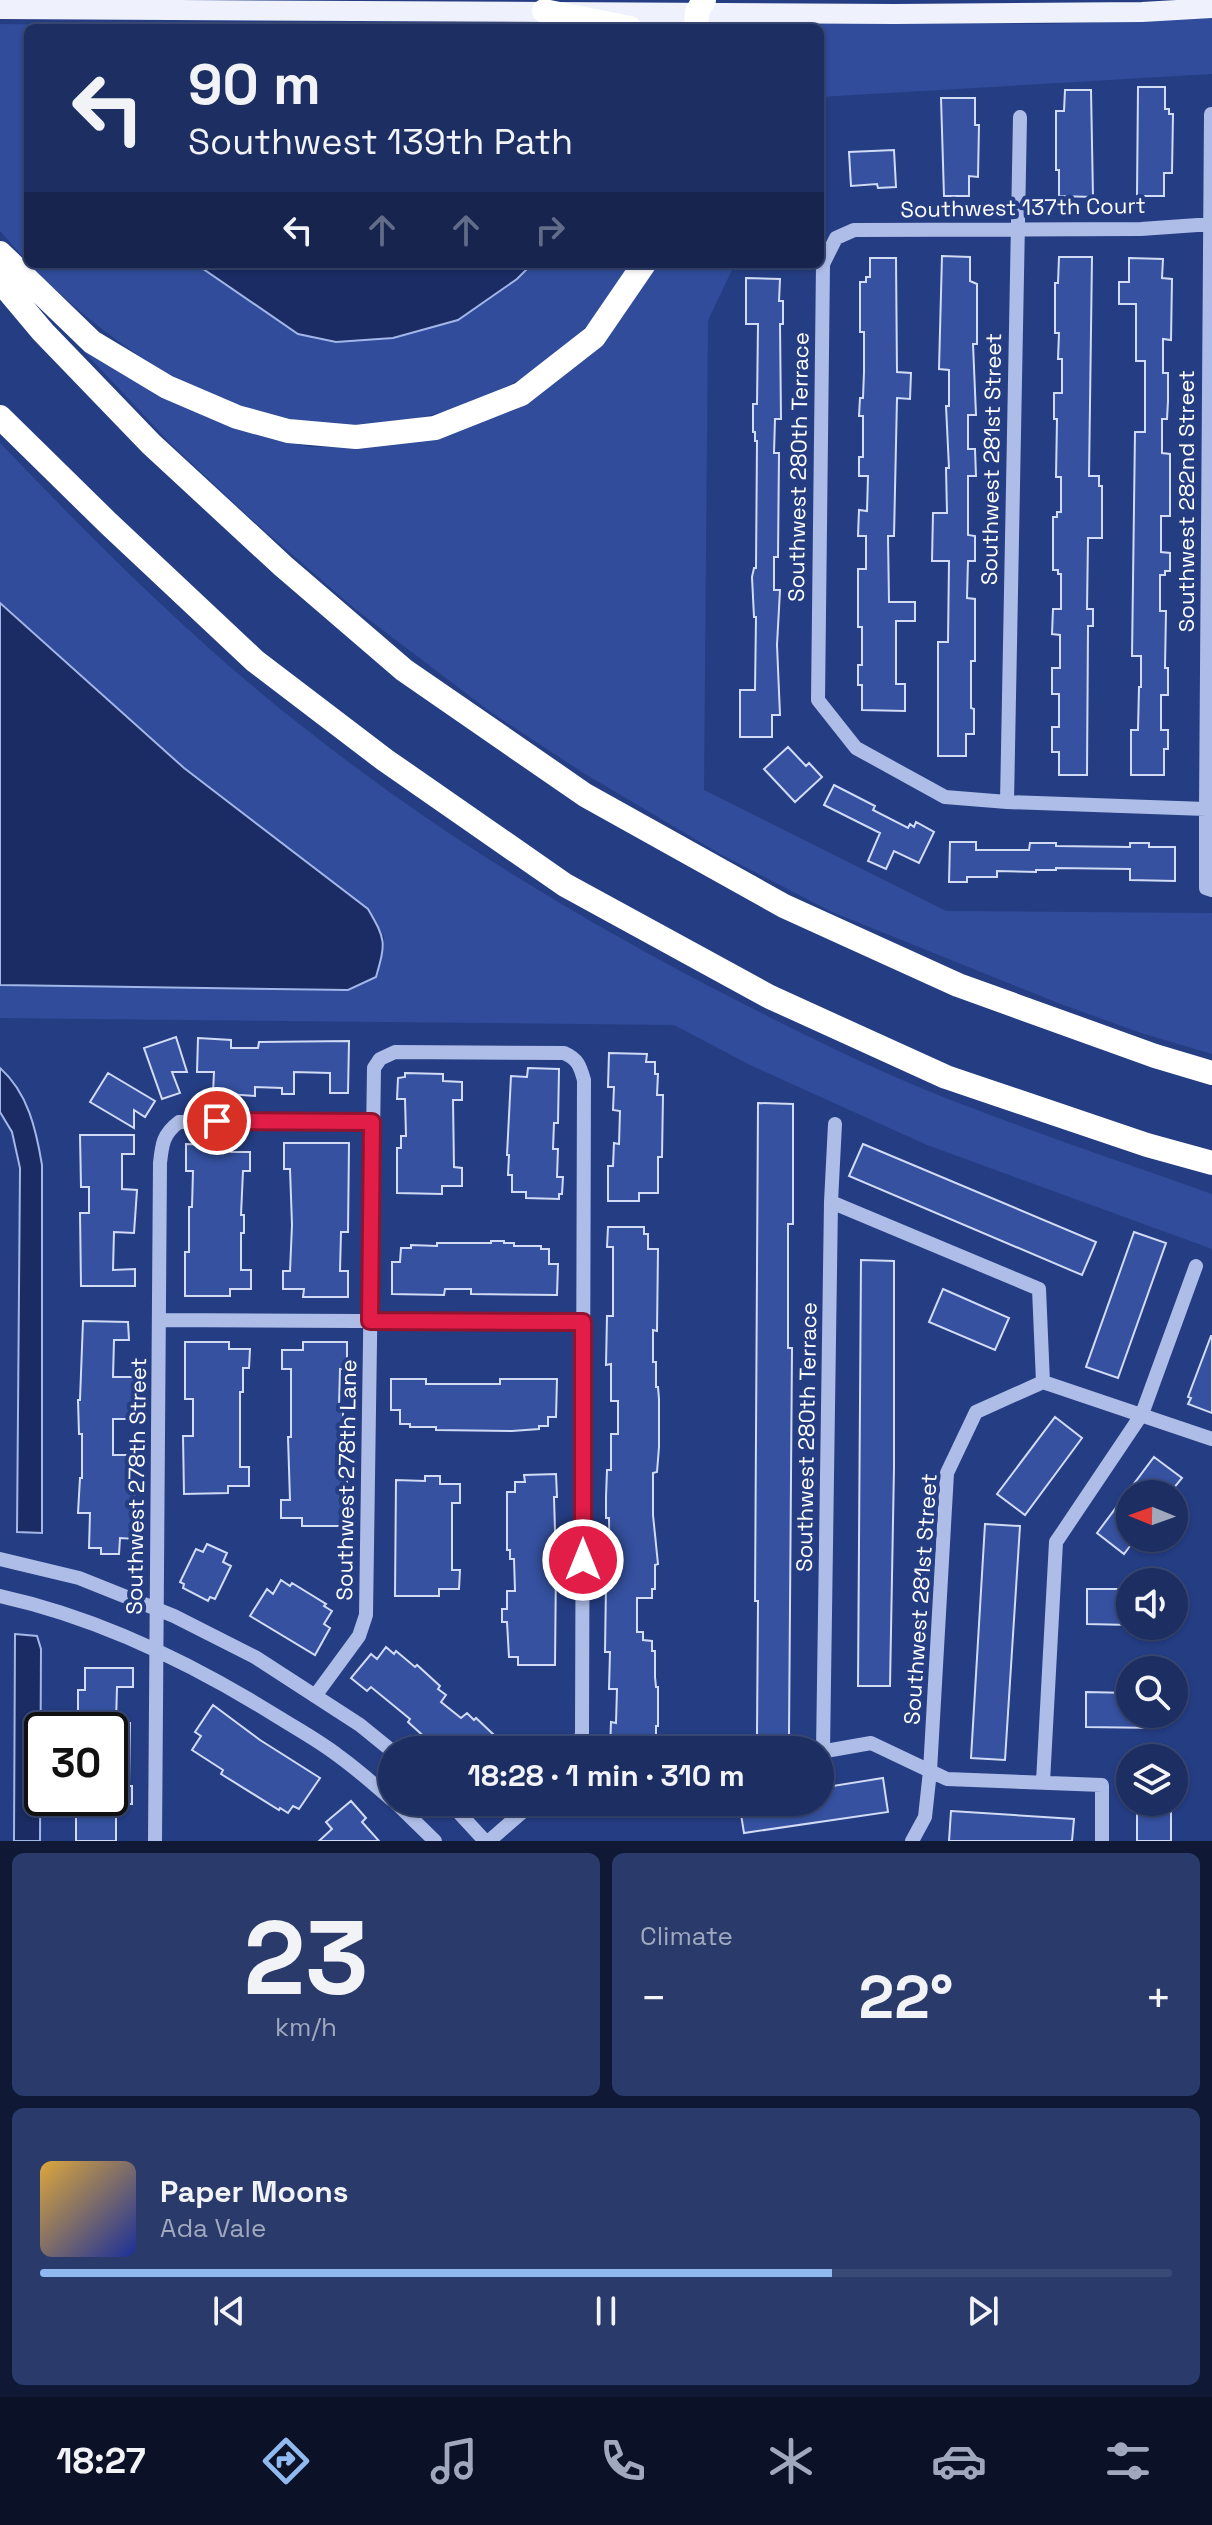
<!DOCTYPE html>
<html lang="en">
<head>
<meta charset="utf-8">
<style>
  :root { --surface:#1c2e62; --page:#293a6b; --text:#f1f3f6; --muted:#a0a8be; --line:#3a4a77; --accent:#90b9f0 }
  body { margin:0; font-family:"Space Grotesk",sans-serif; background:var(--page); color:var(--text); height:100vh; display:flex; flex-direction:column; font-size:30px; white-space:nowrap }
  * { box-sizing:border-box; margin:0 }
  p { font-size:26px; color:var(--muted) }
  .icon { flex:none; width:44px; height:44px; fill:none; stroke:currentColor; stroke-width:2; stroke-linecap:round; stroke-linejoin:round }
  .map { position:relative; height:1841px; overflow:hidden }
  .panel { display:flex; flex-direction:column; gap:12px; padding:12px; background:#0f1936; flex:1 }
  .panel>* { flex:none }
  .top-card { position:absolute; left:24px; top:24px; width:800px; height:244px; border-radius:12px; box-shadow:0 2px 6px #0004,0 0 0 2px var(--line); background:#1c2e62; color:var(--text); overflow:hidden }
  .needle { width:52px; rotate:271deg }
  .fabs { position:absolute; left:1116px; top:1480px; display:grid; gap:16px }
  .fabs a { display:grid; place-items:center; width:72px; height:72px; border-radius:50%; background:var(--surface); box-shadow:0 2px 6px #0004,0 0 0 2px var(--line); font-size:40px }
  .speed { position:absolute; left:24px; top:1712px; display:flex; gap:16px; font-size:40px; font-weight:700; text-align:center }
  .speed>* { display:grid; place-content:center; width:104px; height:104px; border-radius:50%; background:var(--surface); box-shadow:0 2px 6px #0004,0 0 0 2px var(--line); line-height:1 }
  .speed .limit { border:4px solid #111; border-radius:12px; background:#fff; color:#111 }
  .pin { position:absolute; display:grid; place-items:center; width:68px; height:68px; color:#fff; margin:-34px; border:4px solid #fff; border-radius:50%; box-shadow:0 2px 8px #0007 }
  .me { position:absolute; width:88px; margin:-44px; rotate:0deg; stroke-linejoin:round; filter:drop-shadow(0 0 6px #0008) }
  .turn { display:flex; align-items:center; gap:28px; height:168px; padding:0 32px; font-size:36px }
  .turn .icon { width:104px; height:104px; stroke-width:2.5 }
  .turn b { display:block; font-size:56px; line-height:68px }
  .lanes { display:flex; align-items:center; height:76px; padding:0 32px; background:#0003; justify-content:center; gap:40px; direction:ltr }
  .lanes .off { opacity:.35 }
  .big { font-size:60px; font-weight:800; line-height:1.1 }
  .panel .tile { flex:1; display:flex; flex-direction:column; justify-content:center; gap:12px; min-width:0; padding:0 28px; border-radius:12px; background:var(--page) }
  .panel .dial { align-items:center; gap:0 }
  .dial b { font-size:104px; line-height:1 }
  .song { display:flex; align-items:center; gap:24px }
  .cover { width:96px; height:96px; border-radius:12px; background:linear-gradient(135deg,hsl(40 70% 55%),hsl(230 70% 35%)) }
  .played { height:8px; border-radius:4px; background:linear-gradient(90deg,var(--accent) 70%,var(--line) 70%) }
  .keys { display:flex; justify-content:space-around; direction:ltr }
  .heat { display:flex; justify-content:space-between; align-items:center; font-size:44px; direction:ltr }
  .panel .tiles { flex:1; display:grid; gap:12px; grid-template-columns:1fr 1fr }
  .tile:last-child { grid-column:span 2 }
  .trip { position:absolute; left:378px; top:1736px; width:456px; height:80px; border-radius:40px; background:var(--surface); box-shadow:0 2px 6px #0004,0 0 0 2px var(--line); font-weight:800; line-height:80px; text-align:center }
  .tabs { display:flex; height:128px; justify-content:space-around; align-items:center; background:#0b1227; color:var(--muted) }
  .tabs .icon { width:56px; height:56px }
  .tabs .current { color:var(--accent) }
  .tabs b { font-size:36px; color:var(--text) }
  .map>svg:first-child { display:block }
</style>
</head>
<body>
<div class="map">
<svg width="1212" height="1841" viewBox="0 0 1212 1841">
  <rect width="100%" height="100%" fill="#253d83"/>
  <path fill="#304c9a" d="M1212 18V74L820 97V28H705L710 22 1044 24Z
    M0 24 463 28H28V263L0 231Z
    M29 264H196L298 333 458 320 517 279 532 264H633C614 290 596 318 573 340 539 372 496 395 452 409 411 422 364 430 321 426 307 425 293 420 279 417 181 395 99 334 29 264Z
    M655 264H735L708 320 704 790 946 911 1212 913V1054L1141 1033 1058 1003 832 912 720 854 582 772 492 713 355 609 251 519 169 442 76 343 176 403 238 430 275 440 311 447H342L508 407Z
    M0 443C97 544 196 644 307 730 440 835 585 923 736 1000 798 1032 861 1063 926 1090 1020 1128 1116 1160 1212 1194V1249L927 1145 750 1065 674 1025 0 1018V985L348 990 383 950 384 936 367 909 184 768 0 603Z"/>
  <path fill="#1a2c63" stroke="#a2b6e8" stroke-width="2" d="M196 264H532L517 279 458 320 393 338 336 342 298 334Z
    M0 603 184 768 368 909C386 940 386 942 376 977L348 990 0 985Z
    M0 1068C28 1093 36 1129 42 1165V1533L17 1532 20 1168 12 1132 0 1112Z
    M15 1634 37 1636 41 1649 40 1841H14Z"/>
  <path fill="#35519f" stroke="#d1dbf6" stroke-width="2" d="M1138 87H1165V109H1169V114H1173L1172 173H1164V196H1137Z
    M1065 90H1091L1093 197 1059 196V170H1056V111H1064Z
    M941 98H975V125H979L978 177 969 176V196H944Z
    M894 150 896 187 878 188 877 184 851 186 849 152Z
    M942 256 970 257V281L977 284V344H973L976 415H968V449H975L976 476H968V535L975 536V561H968L967 598 975 599V661H971V708L974 709V734H966V756H938V642H948L949 561H932L933 513H947L946 468H949L946 406H949V370L939 369Z
    M1059 257H1092L1089 476H1099V486H1102V538H1088L1087 609H1093V626H1088L1087 775H1059V752H1052V727H1059V694H1052V668H1060V635L1052 634 1053 609H1061V574H1058V570H1053V517H1057V512H1061V477H1056L1057 419H1054V393H1062V359H1058L1059 333H1055V283H1058Z
    M870 258H896L897 372 911 373 910 399 897 398 894 536H888L889 602H915V621H896V684H905V711L862 710V685H858V665H862V627H858V569H866V536H858L859 510 867 511 868 476H859V457H863V416H859L860 398H863L864 372V332H860V282H866V277H870Z
    M1129 258 1163 259 1162 278 1172 279 1171 340 1163 339V373H1168V401L1167 419H1162V453L1170 454V516H1161V552L1170 553V571H1165V575H1160V611H1166L1165 668H1168V695H1161V730H1168V749H1164V775H1131V730H1138L1139 687H1141V656H1132L1135 432H1145V361H1136V304H1119V282H1129Z
    M746 278 780 279 779 301H783V324H780L781 419H775L774 453H779L778 557H774V590H780L777 645 780 715H772V737H740V690H755L756 617H754L752 577 754 568H756L757 441H755V432H753V404H757L758 324H746Z
    M788 747 806 766 809 763 822 777 795 802 764 769Z
    M834 785 875 806 873 810 908 828 910 824 914 827 916 822 934 832 919 863 894 851 886 869 868 861 880 833 824 805Z
    M950 842H976V850H1029L1030 843H1056V846L1130 847V843H1149V847H1175V881L1130 880V869L1056 868V870H1036V872L997 871V877H967V882H949Z
    M176 1037 187 1072H172L180 1093 162 1099 144 1048Z
    M198 1038 231 1040V1048H258L259 1042 349 1041 348 1093H330V1073L294 1072V1094H282V1088L255 1087V1096L213 1093 214 1072H197Z
    M609 1053 647 1054 646 1062H655V1074H658L657 1095H663L662 1157H658V1193H639V1201H608V1166H613L614 1143 619 1144 620 1111 613 1110 614 1087H608Z
    M528 1068 559 1069 558 1123H554L553 1149H558L557 1177H563L562 1194H559V1199L526 1198V1192H512V1175H508L509 1155H507L511 1076 527 1077Z
    M108 1073 155 1101 145 1117 134 1110V1128L90 1102Z
    M405 1073 443 1074V1081L462 1082V1100H453L454 1167 462 1168V1186H442V1194L397 1193V1148H401V1136H406L405 1099H397L398 1078 405 1077Z
    M758 1103 793 1104V1224H788V1348H792L789 1735H757L758 1601H755Z
    M80 1135H134V1154H122V1189L137 1190 134 1233 114 1232 113 1270 135 1269V1286H81L80 1213H89V1187H81Z
    M284 1143H349L348 1232H341L340 1271H348V1297H303L304 1289H283V1271H290L292 1225 290 1169H284Z
    M186 1144 231 1145V1152H250V1171H243L241 1215H244V1233H241V1270H251V1289H230V1296H185V1252H189V1207H192L193 1171H186Z
    M863 1144 1096 1242 1082 1275 849 1176Z
    M608 1227H644V1234H648V1249H658L657 1331 653 1330V1362H656V1387H658L659 1399V1447L657 1472 653 1473V1515L658 1564 655 1565V1589H652V1598H637V1632H643V1640L652 1641V1651H655V1677L656 1687H658V1726H656V1735H647V1750H610L611 1722 616 1723 617 1689H609L610 1652H605L606 1584H610L609 1518H606V1497L607 1470H611V1434H618V1401H611V1364L606 1365 607 1316H613V1247H607Z
    M1134 1232 1166 1243 1118 1378 1086 1367Z
    M491 1241H504V1243H514V1246H541V1249H549V1264H558L557 1295 471 1294V1289H445L444 1295 392 1294V1262H400L401 1248H411V1245L437 1246V1243H491Z
    M861 1260 894 1261V1467L890 1686H858Z
    M943 1289 1009 1318 995 1350 929 1322Z
    M83 1321 128 1322 129 1340H114L113 1377H134L133 1419H113V1455H134L135 1539 120 1538 119 1554H101V1548H89L90 1513H78L80 1478H82V1434H79L78 1400H80Z
    M1211 1336H1212V1413L1188 1404 1191 1398 1188 1397Z
    M185 1342H229V1349H250L249 1368H243V1392H240V1467H249V1486H228V1493L184 1494 183 1436H193V1399H185Z
    M303 1342H347V1369H340L339 1406H343V1418H347V1526H302V1518H281V1500H290L288 1437H291V1369H282V1350H303Z
    M391 1379H426V1384H500V1379H557L556 1417H548V1426H539V1429L512 1431 436 1430V1427H410V1424H400V1410H391Z
    M1055 1417 1082 1438 1025 1515 997 1494Z
    M1154 1457 1182 1478 1169 1494H1130V1546L1124 1554 1097 1533Z
    M556 1474 557 1497H554L556 1563 555 1665H518V1657H509L507 1622H502V1609H507V1591H515L514 1559H510V1550H507V1492H515V1482H525L524 1475Z
    M425 1476H440V1484H460V1503H452V1570H460L459 1589H439V1596H395L396 1480 425 1481Z
    M985 1524 1020 1526 1005 1760 971 1758Z
    M207 1544 227 1553 223 1562 231 1566 215 1599 210 1597 208 1601 183 1588 184 1584 180 1582 196 1549 203 1552Z
    M281 1580 290 1586 292 1583 326 1604 324 1606 332 1611 324 1624 330 1628 315 1655 250 1616 267 1589 273 1594Z
    M1087 1589H1130V1625L1087 1624Z
    M386 1647 394 1654 396 1651 415 1667 417 1665 440 1686 438 1689 446 1695 441 1702 461 1718 467 1713 474 1720 476 1718 510 1750H439L408 1722 410 1719 371 1687 367 1691 351 1678 371 1654 377 1659Z
    M85 1668H133V1687H117L116 1723H130L129 1786H132V1804H116V1841H76V1807L84 1808V1798H110V1730H78V1690H85Z
    M1086 1692 1130 1693V1714H1159L1158 1728 1086 1727Z
    M213 1705 260 1740 320 1778 299 1809 293 1806 288 1813 280 1808 279 1810 221 1774 223 1770 192 1750 201 1736 195 1732Z
    M883 1778 888 1812 744 1833 739 1802H820V1788Z
    M351 1801 366 1818 362 1822 379 1841H319L332 1829 326 1822Z
    M1137 1802H1171V1841H1137Z
    M951 1811 1074 1819 1072 1841H949Z"/>
  <g fill="none" stroke-linecap="round" stroke-linejoin="round">
    <path stroke="#aebde7" stroke-width="14" d="M1211 114 1206 809V888L1212 890
      M1007 802 1020 117
      M1206 809 1007 802 945 797 856 748 818 700 823 264 836 238 854 230 1141 229 1212 224
      M831 1202 1039 1289 1043 1382 1212 1439
      M159 1320 583 1322
      M0 1559 79 1578 174 1616 255 1657 360 1725 392 1751
      M0 1596C100 1618 192 1663 278 1717 299 1730 321 1742 340 1757 358 1770 375 1785 392 1800
      M315 1696 359 1636 366 1615 374 1068 380 1059 395 1052 564 1053C578 1059 580 1066 584 1080L582 1734 576 1750
      M823 1751 831 1202 835 1124
      M820 1752 871 1743 947 1779 1102 1785V1841
      M1043 1782 1056 1542 1142 1414 1196 1266
      M395 1802 435 1841
      M449 1802 485 1841
      M155 1841 160 1163C162 1144 163 1134 179 1122H372
      M489 1841 534 1802
      M912 1841 925 1817 930 1771 947 1473 976 1412 1043 1382"/>
    <path stroke="#eff2fd" stroke-width="20" d="M0 9 895 14 1142 12 1212 8"/>
    <path stroke="#fff" stroke-width="24" d="M544 11 630 28
      M696 28 697 12 704 0
      M0 253 92 342 167 387 237 417 288 431 356 437 435 428 521 394 594 337 644 264
      M0 281 43 332 151 444 283 566 404 670 585 795 784 906 958 985 1155 1056 1212 1073
      M0 417 108 523 255 661 385 760 565 885 770 997 946 1077 1147 1145 1212 1163"/>
  </g>
  <g fill="none" stroke-linecap="round" stroke-linejoin="round">
    <g stroke="#92132f" stroke-width="20">
      <path id="route" d="M217 1121 372 1122 370 1321 583 1322V1560"/>
    </g>
    <use href="#route" stroke="#e11d48" stroke-width="14"/>
  </g>
  <g text-anchor="middle" dominant-baseline="central" stroke-width="8" stroke-linejoin="round" paint-order="stroke">
    <g font-size="22" fill="#fff" stroke="#253d83">
      <text transform="translate(1023 207) rotate(-1)">Southwest 137th Court</text>
      <text transform="translate(991 459) rotate(-89)">Southwest 281st Street</text>
      <text transform="translate(798 467) rotate(-89)">Southwest 280th Terrace</text>
      <text transform="translate(1186 501) rotate(-90)">Southwest 282nd Street</text>
      <text transform="translate(806 1437) rotate(-89)">Southwest 280th Terrace</text>
      <text transform="translate(346 1480) rotate(-89)">Southwest 278th Lane</text>
      <text transform="translate(136 1486) rotate(-89)">Southwest 278th Street</text>
      <text transform="translate(920 1599) rotate(-86)">Southwest 281st Street</text>
    </g>
  </g>
</svg>
<div class="fabs">
<a><svg class="needle" viewBox="-14 -14 28 28"><path d="M0-13l5 13h-10z" fill="#e53935"/><path d="M0 13l5-13h-10z" fill="#a0a8be"/></svg></a>
<a><svg class="icon" aria-label="sound" viewBox="0 0 24 24"><path d="M4 9h4l5-4v14l-5-4H4zM17 9q2 3 0 6"/></svg></a>
<a><svg class="icon" aria-label="search" viewBox="0 0 24 24"><circle cx="10" cy="10" r="6"/><path d="M15 15l6 6"/></svg></a>
<a><svg class="icon" aria-label="layers" viewBox="0 0 24 24"><path d="M12 4l9 5-9 5-9-5zM3 14l9 5 9-5"/></svg></a>
</div>
<div class="speed"><div class="limit">30</div></div>
<div class="pin" style="left:217px;top:1121px;background:#d93025"><svg class="icon" aria-label="arrive" viewBox="0 0 24 24"><path d="M6 21V4h12l-3 4 3 4H6"/></svg></div>
<svg class="me" style="left:583px;top:1560px" viewBox="-20 -20 40 40"><circle r="17" fill="#e11d48" stroke="#fff" stroke-width="3"/><path d="M0-11L8 9 0 5-8 9z" fill="#fff"/></svg>
<div class="trip">18:28 · 1 min · 310 m</div>
<div class="top-card">
<div class="turn"><svg class="icon" aria-label="left" viewBox="0 0 24 24"><path d="M17 20v-9H6M10 6l-5 5 5 5"/></svg><div><b>90 m</b>Southwest 139th Path</div></div>
<div class="lanes"><svg class="icon" aria-label="left" viewBox="0 0 24 24"><path d="M17 20v-9H6M10 6l-5 5 5 5"/></svg><svg class="icon off" aria-label="ahead" viewBox="0 0 24 24"><path d="M12 20V5M6 11l6-6 6 6"/></svg><svg class="icon off" aria-label="ahead" viewBox="0 0 24 24"><path d="M12 20V5M6 11l6-6 6 6"/></svg><svg class="icon off" aria-label="right" viewBox="0 0 24 24"><path d="M7 20v-9h11M14 6l5 5-5 5"/></svg></div>
</div>
</div>
<section class="panel">
<div class="tiles">
<div class="tile dial"><b>23</b><p>km/h</p></div>
<div class="tile"><p>Climate</p>
<div class="heat"><a>−</a><b class="big">22°</b><a>+</a></div>
</div>
<div class="tile">
<div class="song"><i class="cover"></i><div><b>Paper Moons</b><p>Ada Vale</p></div></div>
<div class="played"></div>
<div class="keys"><svg class="icon" aria-label="previous" viewBox="0 0 24 24"><path d="M18 5L8 12l10 7zM5 5v14"/></svg><svg class="icon" aria-label="pause" viewBox="0 0 24 24"><path d="M8 5v14M16 5v14"/></svg><svg class="icon" aria-label="next" viewBox="0 0 24 24"><path d="M6 5l10 7-10 7zM19 5v14"/></svg></div>
</div>
</div>
</section>
<nav class="tabs">
<b>18:27</b>
<svg class="icon current" aria-label="directions" viewBox="0 0 24 24"><path d="M12 3l9 9-9 9-9-9zM9 14v-3h6M13 9l2 2-2 2"/></svg>
<svg class="icon" aria-label="music" viewBox="0 0 24 24"><path d="M9 18V5l10-2v13"/><circle cx="6" cy="18" r="3"/><circle cx="16" cy="16" r="3"/></svg>
<svg class="icon" aria-label="phone" viewBox="0 0 24 24"><path d="M5 4h4l2 5-3 2q2 4 5 5l2-3 5 2v4C11 20 4 13 5 4z"/></svg>
<svg class="icon" aria-label="climate" viewBox="0 0 24 24"><path d="M12 3v18M4 7l16 10M4 17L20 7"/></svg>
<svg class="icon" aria-label="car" viewBox="0 0 24 24"><path d="M5 17H2v-5l4-1 3-4h7l3 4 3 1v5h-3M9 17h6M6 11h13"/><circle cx="7" cy="17" r="2"/><circle cx="17" cy="17" r="2"/></svg>
<svg class="icon" aria-label="filters" viewBox="0 0 24 24"><path d="M4 7h16M4 17h16"/><circle cx="9" cy="7" r="2"/><circle cx="15" cy="17" r="2"/></svg>
</nav>
</body>
</html>
